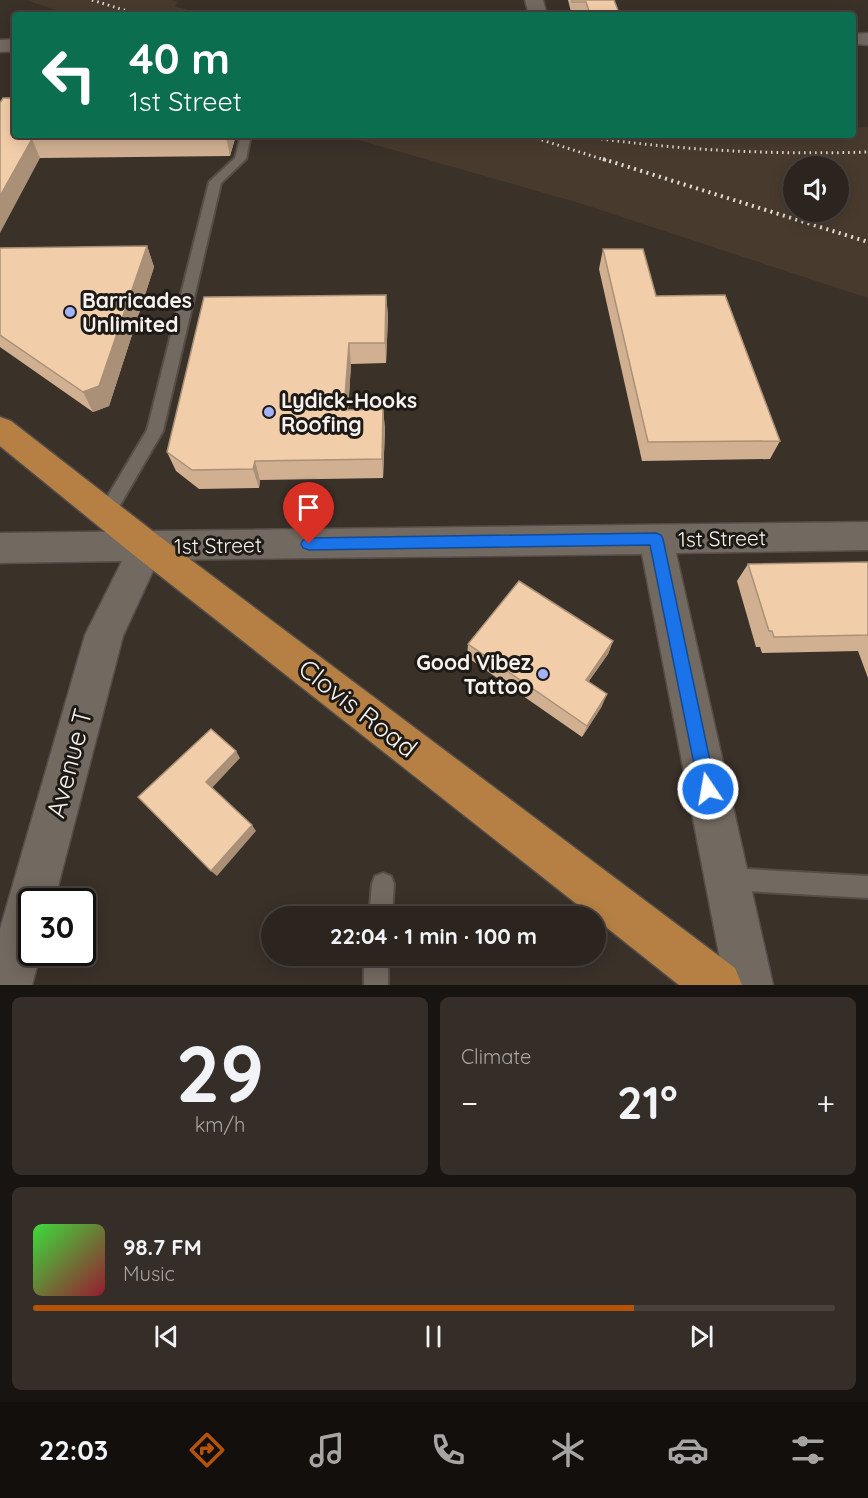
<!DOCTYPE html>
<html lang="en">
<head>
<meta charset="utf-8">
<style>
  :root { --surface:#2c251f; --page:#342d28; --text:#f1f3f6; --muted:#a6a5a4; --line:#48423d; --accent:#b45309 }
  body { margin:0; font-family:Quicksand,sans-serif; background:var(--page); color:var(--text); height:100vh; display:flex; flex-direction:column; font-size:22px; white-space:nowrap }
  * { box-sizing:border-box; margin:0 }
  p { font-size:20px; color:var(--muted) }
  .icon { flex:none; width:33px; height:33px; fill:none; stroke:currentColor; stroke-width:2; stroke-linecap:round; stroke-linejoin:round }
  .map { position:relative; height:985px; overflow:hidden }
  .panel { display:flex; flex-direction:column; gap:12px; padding:12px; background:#181411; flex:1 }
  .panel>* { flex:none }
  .top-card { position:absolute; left:12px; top:12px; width:844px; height:126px; border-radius:6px; box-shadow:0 3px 15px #0003,0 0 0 2px var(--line); background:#0b6e4f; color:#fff; overflow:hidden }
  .controls { position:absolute; left:783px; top:156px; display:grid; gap:12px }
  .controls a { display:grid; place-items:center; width:66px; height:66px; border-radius:50%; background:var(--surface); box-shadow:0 3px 15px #0003,0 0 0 2px var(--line); font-size:30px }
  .speed { position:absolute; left:18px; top:888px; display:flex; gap:12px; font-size:30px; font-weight:700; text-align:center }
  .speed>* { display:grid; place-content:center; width:78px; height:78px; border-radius:50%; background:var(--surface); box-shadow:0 3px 15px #0003,0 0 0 2px var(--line); line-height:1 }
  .speed .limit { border:3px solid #111; border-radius:9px; background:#fff; color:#111 }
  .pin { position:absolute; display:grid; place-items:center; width:51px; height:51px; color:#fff; margin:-62px -26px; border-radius:50% 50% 50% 0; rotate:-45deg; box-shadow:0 0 6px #0007 }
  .pin .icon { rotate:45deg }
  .me { position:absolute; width:66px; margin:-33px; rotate:348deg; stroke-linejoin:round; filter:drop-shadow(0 0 4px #0008) }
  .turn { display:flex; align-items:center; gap:21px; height:126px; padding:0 18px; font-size:27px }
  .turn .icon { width:78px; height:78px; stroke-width:2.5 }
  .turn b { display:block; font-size:42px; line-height:51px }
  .big { font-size:45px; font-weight:800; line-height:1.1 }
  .panel .tile { flex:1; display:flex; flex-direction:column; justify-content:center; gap:9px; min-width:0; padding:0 21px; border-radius:9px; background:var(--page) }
  .panel .dial { align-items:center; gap:0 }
  .dial b { font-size:78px; line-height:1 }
  .song { display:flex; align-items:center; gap:18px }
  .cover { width:72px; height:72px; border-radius:9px; background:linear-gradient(135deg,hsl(120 70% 55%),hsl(350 70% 35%)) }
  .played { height:6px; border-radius:3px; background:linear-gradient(90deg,var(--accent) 75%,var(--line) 75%) }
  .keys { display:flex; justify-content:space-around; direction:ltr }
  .heat { display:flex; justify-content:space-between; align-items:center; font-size:33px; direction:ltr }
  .panel .tiles { flex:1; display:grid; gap:12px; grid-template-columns:1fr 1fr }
  .tile:last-child { grid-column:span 2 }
  .trip { position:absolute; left:261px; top:906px; width:345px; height:60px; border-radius:30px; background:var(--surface); box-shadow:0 3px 15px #0003,0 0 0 2px var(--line); font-weight:800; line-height:60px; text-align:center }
  .tab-bar { display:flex; height:96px; justify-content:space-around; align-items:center; background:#120f0c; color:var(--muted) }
  .tab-bar .icon { width:42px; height:42px }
  .tab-bar .current { color:var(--accent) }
  .tab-bar b { font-size:27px; color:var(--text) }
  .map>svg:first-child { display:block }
</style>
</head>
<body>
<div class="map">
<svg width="868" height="985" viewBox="0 0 868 985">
  <rect width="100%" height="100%" fill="#3a3129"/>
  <path fill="#483b2e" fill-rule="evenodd" d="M26 0H171L179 2 174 6 206 15H70Z
    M868 127V298L579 203 341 135H854V128ZM794 166H838V212H794Z"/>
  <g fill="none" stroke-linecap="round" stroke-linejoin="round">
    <g stroke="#554d47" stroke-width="4">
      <path id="service" d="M241 135H251L246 159 221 183 163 431 112 519 106 521 100 519 98 514 100 509 147 430 209 182 235 158Z
        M728 868 868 876V898L728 890 720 887 717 879 720 871Z
        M383 873 391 876 394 884 392 916H369L372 884 375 876Z
        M364 956H388V985H364Z"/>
    </g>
    <g stroke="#554d47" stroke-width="3">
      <path id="minor" d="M525 0H543L547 15H529Z
        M868 33V45L854 44V34Z
        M15 39V51L0 52V40Z
        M868 522V550L676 553 773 985H725L642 554 158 560 123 636 54 902H32V952H41L32 985H0V929L85 635 122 561 0 563V533Z"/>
    </g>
    <g stroke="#554d47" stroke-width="3">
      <path id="trunk" d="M0 417 11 421 159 536 735 968 742 985H679L596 919V916H592L135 556 0 446Z"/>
    </g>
    <use href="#service" fill="#726960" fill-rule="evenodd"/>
    <use href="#minor" fill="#726960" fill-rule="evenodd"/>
    <use href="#trunk" fill="#b68044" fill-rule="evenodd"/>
    <path stroke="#e1dbd6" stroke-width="3" stroke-dasharray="1.5 4" stroke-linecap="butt" d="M92 0 140 15
      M526 135 608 161
      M574 135C672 150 769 155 868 152"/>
    <path stroke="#e1dbd6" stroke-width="4" stroke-dasharray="2 4.5" stroke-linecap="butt" d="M603 159 868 242"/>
  </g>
  <path fill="#d0b091" d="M568 0H614L619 13V15H586L585 12H571Z
    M15 135H236L230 156 40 158Z
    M147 246 154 267 109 406 93 412 0 347V248Z
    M603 249 656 296 780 441 770 459 642 461 599 269Z
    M386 295 388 316 386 363 351 364 348 410 383 409 385 429 383 478 260 480 259 488 199 489 176 471 167 452Z
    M868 562V678L858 651 762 653 760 647H756L737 581 748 564Z
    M613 641 608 654 589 681 602 706 582 737 467 657 468 644Z"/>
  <path fill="#a99076" d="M226 135H236L230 156 226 137Z
    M32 139 40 158 0 233V196Z
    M147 246 154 267 109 406 93 412 83 392Z
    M386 295 388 316 386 363 385 343Z
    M349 343 351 364 347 430 344 410Z
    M383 409 385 429 383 478 382 459Z
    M255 461 260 480 259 488 253 469Z
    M613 641 608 654 581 692 586 680Z
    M607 694 602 706 582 737 587 726Z
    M236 751 240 758 211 789 206 782Z
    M252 825 256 831 217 876 211 871Z"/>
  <path fill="#f2cda9" stroke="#a99076" stroke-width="1.5" d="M572 0H614L619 13 590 14 586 2H572Z
    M3 98H15V135H226V137L32 139 0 196V103Z
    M147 246 99 386 83 392 0 335V248Z
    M603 249H643L656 296 725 295 780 441 648 442Z
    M386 295 385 343H349L344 410 383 409 382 459 255 461 253 469 192 470 167 452 204 297Z
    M868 562V635L774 637 772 631H769L748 564Z
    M519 581 613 641 586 680 607 694 587 726 468 644Z
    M211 729 236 751 206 782 252 825 211 871 138 797Z"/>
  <path fill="#1a73e8" stroke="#114b97" stroke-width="1.5" d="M656 533 661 535 663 539 716 789 714 795 708 797 701 795 699 789 650 545 309 550 303 548 301 544 303 540 309 538Z"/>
  <g fill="#a3b2fd" stroke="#1e1a16" stroke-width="2">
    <circle cx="70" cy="312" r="6"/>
    <circle cx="269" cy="412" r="6"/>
    <circle cx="543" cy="674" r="6"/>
  </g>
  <g text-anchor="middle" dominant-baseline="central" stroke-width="6" stroke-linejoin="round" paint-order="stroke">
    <g font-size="21" font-weight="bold" fill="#f8f3ee" stroke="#1e1a16" text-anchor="start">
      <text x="82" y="300">Barricades<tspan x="82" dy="24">Unlimited</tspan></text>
      <text x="281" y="400">Lydick-Hooks<tspan x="281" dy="24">Roofing</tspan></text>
      <text x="531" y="662" text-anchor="end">Good Vibez<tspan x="531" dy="24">Tattoo</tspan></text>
    </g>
    <g font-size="21" fill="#f8f3ee" stroke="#1e1a16">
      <text transform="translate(722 538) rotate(-1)">1st Street</text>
      <text transform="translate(218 545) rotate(-1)">1st Street</text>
    </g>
    <g font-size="26" fill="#f8f3ee" stroke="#1e1a16">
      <text transform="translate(358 708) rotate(38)">Clovis Road</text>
      <text transform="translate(69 763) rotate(-75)">Avenue T</text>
    </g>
  </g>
</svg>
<div class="controls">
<a><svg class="icon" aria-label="sound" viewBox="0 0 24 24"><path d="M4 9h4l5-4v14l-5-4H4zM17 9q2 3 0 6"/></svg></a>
</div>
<div class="speed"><div class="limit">30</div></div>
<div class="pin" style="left:309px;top:544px;background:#d93025"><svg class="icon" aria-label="arrive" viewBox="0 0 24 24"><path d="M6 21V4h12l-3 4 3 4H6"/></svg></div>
<svg class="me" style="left:708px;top:789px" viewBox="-20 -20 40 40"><circle r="17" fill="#1a73e8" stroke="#fff" stroke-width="3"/><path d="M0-11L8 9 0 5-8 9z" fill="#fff"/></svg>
<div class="trip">22:04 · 1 min · 100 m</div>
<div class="top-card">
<div class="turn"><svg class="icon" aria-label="left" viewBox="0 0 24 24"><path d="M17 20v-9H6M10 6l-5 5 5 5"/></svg><div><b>40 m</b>1st Street</div></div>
</div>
</div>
<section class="panel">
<div class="tiles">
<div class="tile dial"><b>29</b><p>km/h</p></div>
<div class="tile"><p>Climate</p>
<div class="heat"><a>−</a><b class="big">21°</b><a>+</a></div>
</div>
<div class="tile">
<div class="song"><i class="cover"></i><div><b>98.7 FM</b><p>Music</p></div></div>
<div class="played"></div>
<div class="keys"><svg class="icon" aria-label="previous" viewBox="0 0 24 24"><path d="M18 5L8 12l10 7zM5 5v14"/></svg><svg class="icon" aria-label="pause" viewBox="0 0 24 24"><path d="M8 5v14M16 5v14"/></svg><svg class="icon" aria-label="next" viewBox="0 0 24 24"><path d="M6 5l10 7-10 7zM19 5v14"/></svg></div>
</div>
</div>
</section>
<nav class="tab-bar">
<b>22:03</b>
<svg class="icon current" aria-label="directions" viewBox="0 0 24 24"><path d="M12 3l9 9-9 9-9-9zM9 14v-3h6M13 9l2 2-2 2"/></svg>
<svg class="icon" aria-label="music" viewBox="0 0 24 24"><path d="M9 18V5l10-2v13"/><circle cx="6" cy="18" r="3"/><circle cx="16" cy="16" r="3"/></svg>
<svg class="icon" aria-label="phone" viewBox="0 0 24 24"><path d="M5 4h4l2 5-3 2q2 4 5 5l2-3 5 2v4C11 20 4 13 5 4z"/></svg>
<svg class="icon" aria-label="climate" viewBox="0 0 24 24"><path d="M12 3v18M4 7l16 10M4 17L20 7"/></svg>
<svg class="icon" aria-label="car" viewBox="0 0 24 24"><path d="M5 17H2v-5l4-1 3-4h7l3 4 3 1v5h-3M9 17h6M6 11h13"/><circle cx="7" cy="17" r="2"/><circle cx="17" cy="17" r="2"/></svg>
<svg class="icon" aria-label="filters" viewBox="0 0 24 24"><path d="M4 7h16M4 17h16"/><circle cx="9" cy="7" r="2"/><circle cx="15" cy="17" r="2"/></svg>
</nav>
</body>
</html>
